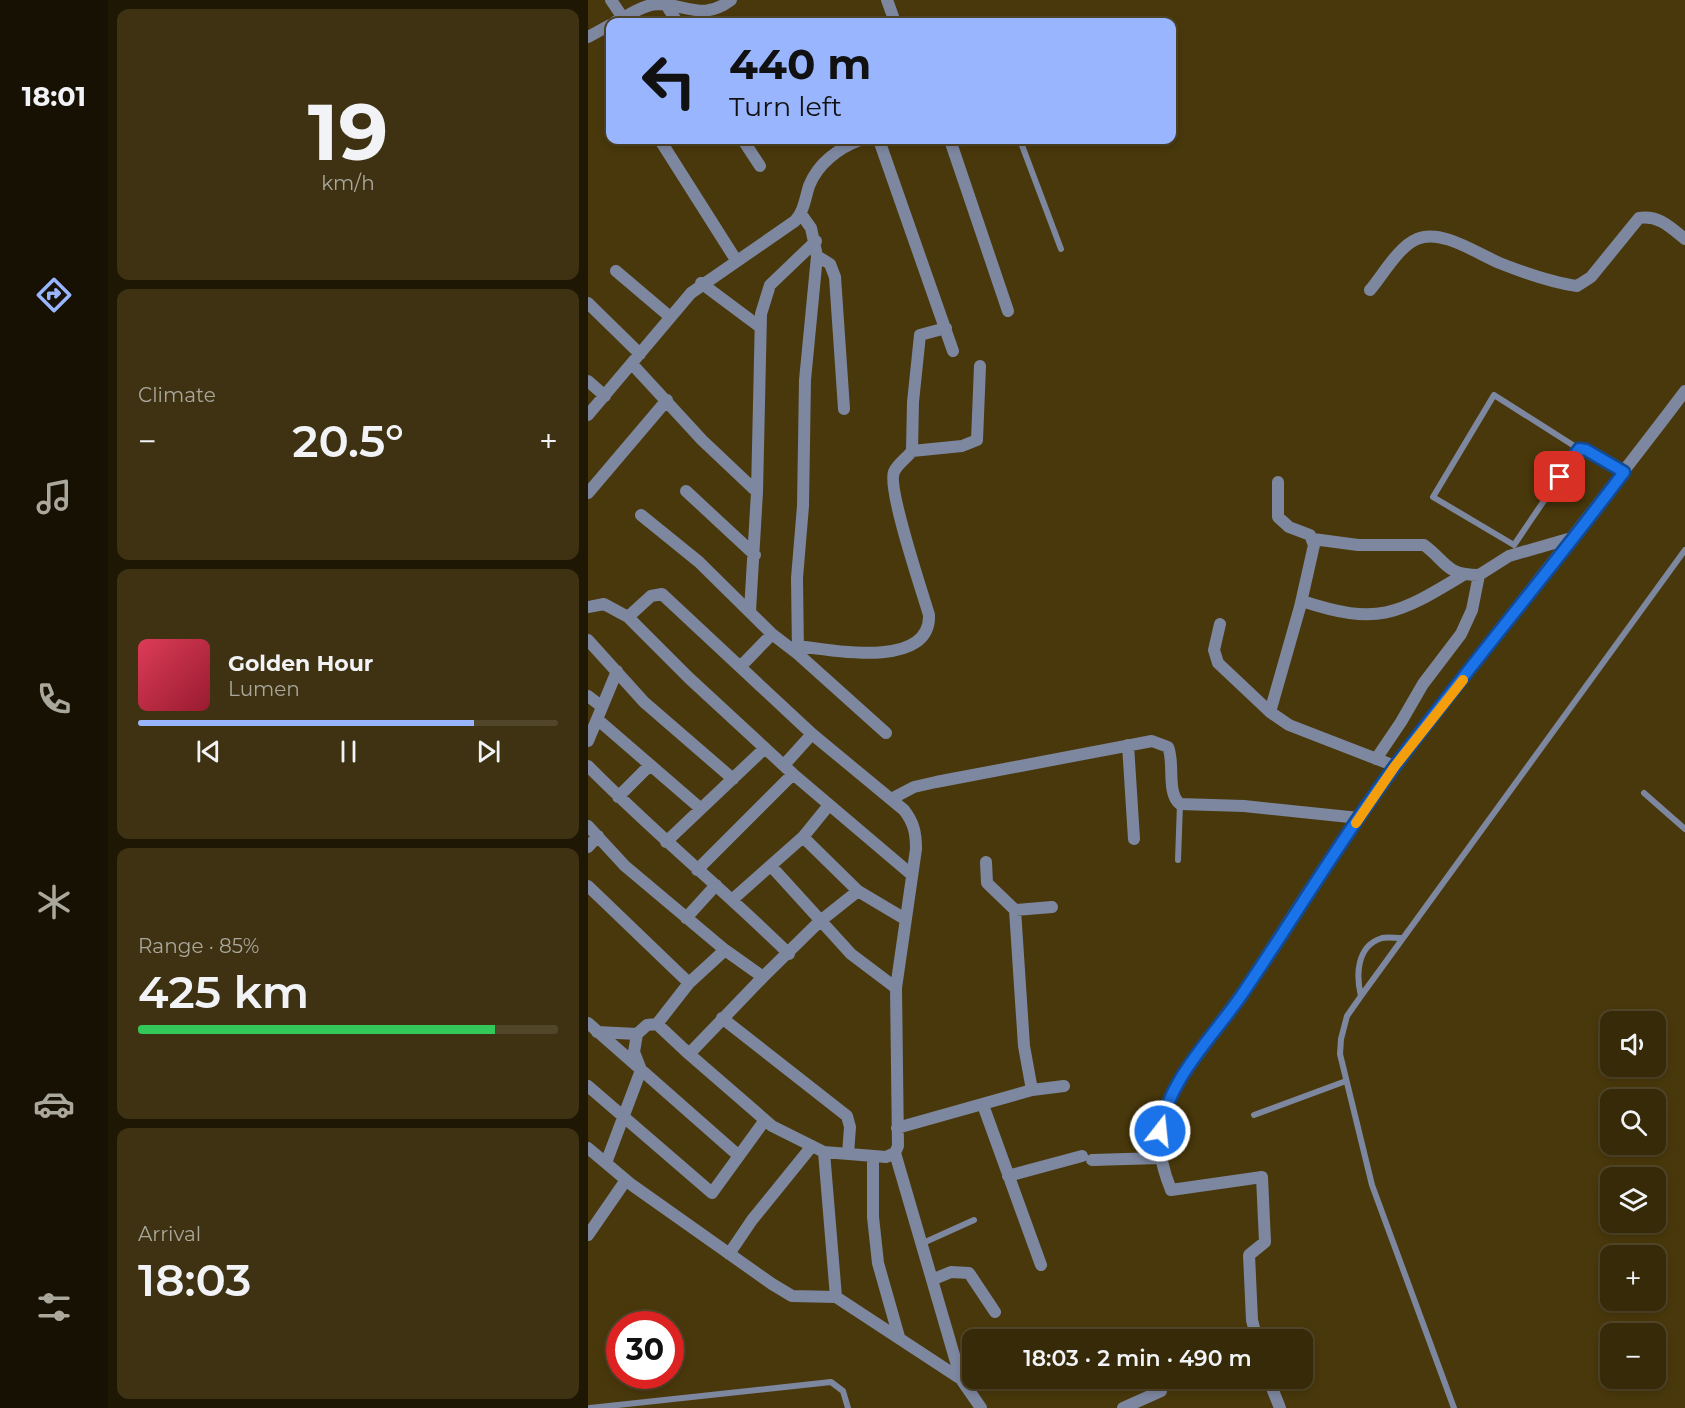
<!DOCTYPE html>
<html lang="en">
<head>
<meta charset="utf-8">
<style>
  :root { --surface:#372a08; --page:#3e3212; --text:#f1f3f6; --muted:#aaa79c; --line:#514629; --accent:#99b5fd }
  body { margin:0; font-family:Montserrat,sans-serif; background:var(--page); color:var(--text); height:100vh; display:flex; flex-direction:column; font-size:22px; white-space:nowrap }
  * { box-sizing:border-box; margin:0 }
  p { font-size:20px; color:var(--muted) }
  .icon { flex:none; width:33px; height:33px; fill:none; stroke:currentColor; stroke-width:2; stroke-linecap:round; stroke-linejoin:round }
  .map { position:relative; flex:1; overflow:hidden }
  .details { display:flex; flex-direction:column; gap:9px; padding:9px; background:#1e1704; width:480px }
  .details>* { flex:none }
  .top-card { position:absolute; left:18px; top:18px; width:570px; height:126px; border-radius:12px; box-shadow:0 3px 9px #0003,0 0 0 2px var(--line); background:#99b5fd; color:#111; overflow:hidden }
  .tools { position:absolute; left:1012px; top:1011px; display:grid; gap:12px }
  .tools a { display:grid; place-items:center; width:66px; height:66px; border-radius:12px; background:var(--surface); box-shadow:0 3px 9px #0003,0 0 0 2px var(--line); font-size:30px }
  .speed { position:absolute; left:18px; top:1311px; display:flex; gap:12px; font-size:30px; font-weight:700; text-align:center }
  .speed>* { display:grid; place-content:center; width:78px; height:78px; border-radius:50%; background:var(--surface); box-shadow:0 3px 9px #0003,0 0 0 2px var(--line); line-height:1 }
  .speed .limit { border:9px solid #d22; background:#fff; color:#111 }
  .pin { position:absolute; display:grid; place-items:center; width:51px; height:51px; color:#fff; margin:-26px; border-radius:12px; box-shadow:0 3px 9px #0006 }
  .me { position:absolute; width:66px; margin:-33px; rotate:16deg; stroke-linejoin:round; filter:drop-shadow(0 0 4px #0008) }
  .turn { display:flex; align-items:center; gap:21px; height:126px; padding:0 24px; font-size:27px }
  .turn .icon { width:78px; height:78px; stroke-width:2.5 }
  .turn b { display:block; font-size:42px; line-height:51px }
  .big { font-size:45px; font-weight:600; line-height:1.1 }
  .details .tile { flex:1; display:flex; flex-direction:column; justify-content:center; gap:9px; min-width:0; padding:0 21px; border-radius:12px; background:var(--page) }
  .details .dial { align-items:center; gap:0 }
  .dial b { font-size:78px; line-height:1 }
  .song { display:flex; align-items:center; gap:18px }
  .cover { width:72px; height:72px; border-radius:9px; background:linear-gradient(135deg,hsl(350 70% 55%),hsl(350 70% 35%)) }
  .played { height:6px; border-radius:3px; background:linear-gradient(90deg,var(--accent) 80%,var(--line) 80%) }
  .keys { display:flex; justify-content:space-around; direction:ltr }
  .heat { display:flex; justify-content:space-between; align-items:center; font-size:33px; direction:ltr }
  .charge { height:9px; border-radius:4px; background:linear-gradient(90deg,#34c759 85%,var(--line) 0) }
  .trip { position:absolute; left:374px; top:1329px; width:351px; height:60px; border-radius:12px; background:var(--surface); box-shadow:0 3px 9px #0003,0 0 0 2px var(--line); font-weight:600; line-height:60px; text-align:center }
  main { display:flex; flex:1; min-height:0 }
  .dock { display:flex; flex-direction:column; width:108px; justify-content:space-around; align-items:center; background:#161103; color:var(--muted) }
  .dock .icon { width:42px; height:42px }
  .dock .active { color:var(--accent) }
  .dock b { font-size:27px; color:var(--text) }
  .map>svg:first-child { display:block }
</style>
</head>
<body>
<main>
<nav class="dock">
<b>18:01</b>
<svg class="icon active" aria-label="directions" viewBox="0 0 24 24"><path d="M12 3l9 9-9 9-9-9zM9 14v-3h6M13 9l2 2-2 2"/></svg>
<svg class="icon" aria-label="music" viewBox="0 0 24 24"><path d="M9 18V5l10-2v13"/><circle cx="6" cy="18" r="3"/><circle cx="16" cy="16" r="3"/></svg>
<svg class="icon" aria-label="phone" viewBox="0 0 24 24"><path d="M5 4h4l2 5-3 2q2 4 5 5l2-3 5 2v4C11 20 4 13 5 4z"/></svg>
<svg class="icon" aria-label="climate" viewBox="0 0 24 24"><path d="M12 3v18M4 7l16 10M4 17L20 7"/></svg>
<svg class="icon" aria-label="car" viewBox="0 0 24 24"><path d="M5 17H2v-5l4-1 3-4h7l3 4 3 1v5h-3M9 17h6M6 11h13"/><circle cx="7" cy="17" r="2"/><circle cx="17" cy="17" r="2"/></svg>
<svg class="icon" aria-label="filters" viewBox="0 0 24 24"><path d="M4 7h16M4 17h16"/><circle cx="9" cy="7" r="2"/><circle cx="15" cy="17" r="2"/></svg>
</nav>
<section class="details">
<div class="tile dial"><b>19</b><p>km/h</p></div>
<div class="tile"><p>Climate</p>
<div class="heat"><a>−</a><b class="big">20.5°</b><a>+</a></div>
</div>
<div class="tile">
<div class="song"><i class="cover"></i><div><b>Golden Hour</b><p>Lumen</p></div></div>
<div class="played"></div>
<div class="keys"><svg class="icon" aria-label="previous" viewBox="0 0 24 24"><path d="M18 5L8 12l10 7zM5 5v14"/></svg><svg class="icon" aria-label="pause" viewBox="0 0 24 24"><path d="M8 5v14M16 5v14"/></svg><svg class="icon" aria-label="next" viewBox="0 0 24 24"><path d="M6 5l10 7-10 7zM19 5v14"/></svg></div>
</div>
<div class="tile"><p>Range · 85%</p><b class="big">425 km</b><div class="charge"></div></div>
<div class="tile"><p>Arrival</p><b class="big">18:03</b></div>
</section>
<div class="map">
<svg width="1097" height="1408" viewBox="0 0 1097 1408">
  <rect width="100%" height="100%" fill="#49380b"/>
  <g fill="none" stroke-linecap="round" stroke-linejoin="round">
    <path stroke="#7d87a0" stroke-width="6" d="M432 140 473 249
      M991 449 906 395 845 497 926 545 991 449 998 450 1036 472
      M1056 793 1097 829
      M590 860 592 804
      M773 996C768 976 768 946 794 938 799 937 807 938 813 938
      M666 1115 758 1081
      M335 1243 386 1220
      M2 1408 243 1382 255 1391 260 1408
      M866 1408 784 1185 752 1054 753 1039 759 1016 773 996 1097 550"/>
    <path stroke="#7d87a0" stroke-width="12" d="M23 0 35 18
      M299 0 307 22
      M82 3 79 6 89 22
      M27 22C40 16 56 4 71 4 100 5 115 21 143 0
      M0 37 22 25
      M72 140 148 260
      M155 140 172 166
      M291 140 365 351
      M362 140 420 311
      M229 256 242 264 247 277 256 409
      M28 271 81 316
      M113 283 172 327
      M782 290C795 275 810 247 829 239 854 228 891 255 914 264 937 273 965 283 989 286L1003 277 1051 218C1071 215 1082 227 1097 239
      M0 303 52 354
      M44 364 114 440 169 492
      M0 381 17 396
      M0 415 103 293 207 221C216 211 217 199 221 186 230 163 251 148 272 140
      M324 451 374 446 389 440 392 366
      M98 491 167 555
      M0 493 79 400
      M53 515 111 562 184 634 210 654 298 733
      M725 539 770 545H836C859 562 857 575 891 575
      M714 601C790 626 809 615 875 575
      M0 607 16 604 40 617 101 678 205 774 324 875
      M162 611 169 492 173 314 182 285 228 241
      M40 617 63 596 74 594 224 734 316 810C326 823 328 833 328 849L308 988 310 1146 307 1153 298 1157 236 1152 184 1126 101 1054 175 977
      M632 624 626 650 630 663 682 712 701 725 807 766
      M0 640 56 702 145 779
      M211 646C245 651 343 669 341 615 334 591 299 488 306 472 309 464 319 458 324 451L325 402 332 335 358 328
      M210 653 209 578 215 506 217 380 229 256 223 228 213 214
      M154 665 184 634
      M0 696 13 706
      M682 712 712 607 726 545 722 535 701 527 690 517V482
      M9 719 112 808
      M0 741 29 671
      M540 745 546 839
      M788 759 813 722 835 684 873 634 884 610 891 575 921 556 987 537
      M196 765 224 734
      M0 766C65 832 136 890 201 954
      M30 797 62 765
      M303 799 326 787 348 782 564 741 580 747C587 762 578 793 592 804L656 806 771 818
      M0 826 37 866 137 950 175 977 231 922 270 891
      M215 837 270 891 317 919
      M78 842 177 748
      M0 847 10 836
      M398 862 399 883 427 910 436 1046 444 1090
      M183 866 263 954 308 988
      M109 870 205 774
      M0 886 101 983
      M145 899 215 837 241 805
      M427 910 464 907
      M98 918 128 885
      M134 1018 259 1116 262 1127 260 1154
      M0 1023 151 1156
      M69 1024 101 1054
      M9 1032 49 1034 59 1025 69 1024 101 983 137 950
      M0 1086 124 1193 177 1120
      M395 1105 453 1265
      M309 1128 444 1090 476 1086
      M0 1148 44 1185 184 1284 204 1296 248 1297 373 1379
      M236 1152 248 1297
      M307 1153 373 1379 393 1408
      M285 1156V1217L290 1263 311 1337
      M504 1160 572 1158
      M18 1163 53 1070 46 1052 49 1034
      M420 1176 494 1156
      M0 1235 38 1180
      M141 1254 164 1220 224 1146
      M346 1279 363 1272 381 1273 407 1312
      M669 1340 664 1320 661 1255 677 1242 674 1177 583 1190C573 1165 566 1137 576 1110 596 1061 640 1017 668 972 713 902 758 832 807 766 902 639 1002 517 1097 391
      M680 1378 692 1408
      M535 1408 573 1391"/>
  </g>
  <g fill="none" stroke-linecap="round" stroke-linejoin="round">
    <g stroke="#114b97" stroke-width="15">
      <path id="route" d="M572 1131C581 1079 623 1039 653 996 705 920 752 840 807 766 881 666 962 571 1036 472L998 450 991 449 972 477"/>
    </g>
    <use href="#route" stroke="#1a73e8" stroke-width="10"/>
    <path stroke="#f59e0b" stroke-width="10" d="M768 823 807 766 875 680"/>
  </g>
</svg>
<div class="tools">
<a><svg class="icon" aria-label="sound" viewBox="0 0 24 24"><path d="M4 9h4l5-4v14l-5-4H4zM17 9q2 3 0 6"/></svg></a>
<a><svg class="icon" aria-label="search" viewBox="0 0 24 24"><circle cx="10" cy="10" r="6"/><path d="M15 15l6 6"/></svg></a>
<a><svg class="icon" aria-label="layers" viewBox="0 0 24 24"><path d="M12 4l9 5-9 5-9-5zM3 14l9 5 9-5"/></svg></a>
<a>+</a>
<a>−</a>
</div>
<div class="speed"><div class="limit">30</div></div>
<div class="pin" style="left:972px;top:477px;background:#d93025"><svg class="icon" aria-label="arrive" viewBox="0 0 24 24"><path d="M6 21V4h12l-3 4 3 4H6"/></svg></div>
<svg class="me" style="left:572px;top:1131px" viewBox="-20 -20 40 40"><circle r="17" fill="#1a73e8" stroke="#fff" stroke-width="3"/><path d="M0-11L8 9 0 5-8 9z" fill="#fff"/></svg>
<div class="trip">18:03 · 2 min · 490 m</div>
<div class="top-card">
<div class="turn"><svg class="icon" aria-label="left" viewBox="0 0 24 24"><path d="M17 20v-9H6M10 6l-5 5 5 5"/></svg><div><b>440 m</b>Turn left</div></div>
</div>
</div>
</main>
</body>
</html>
